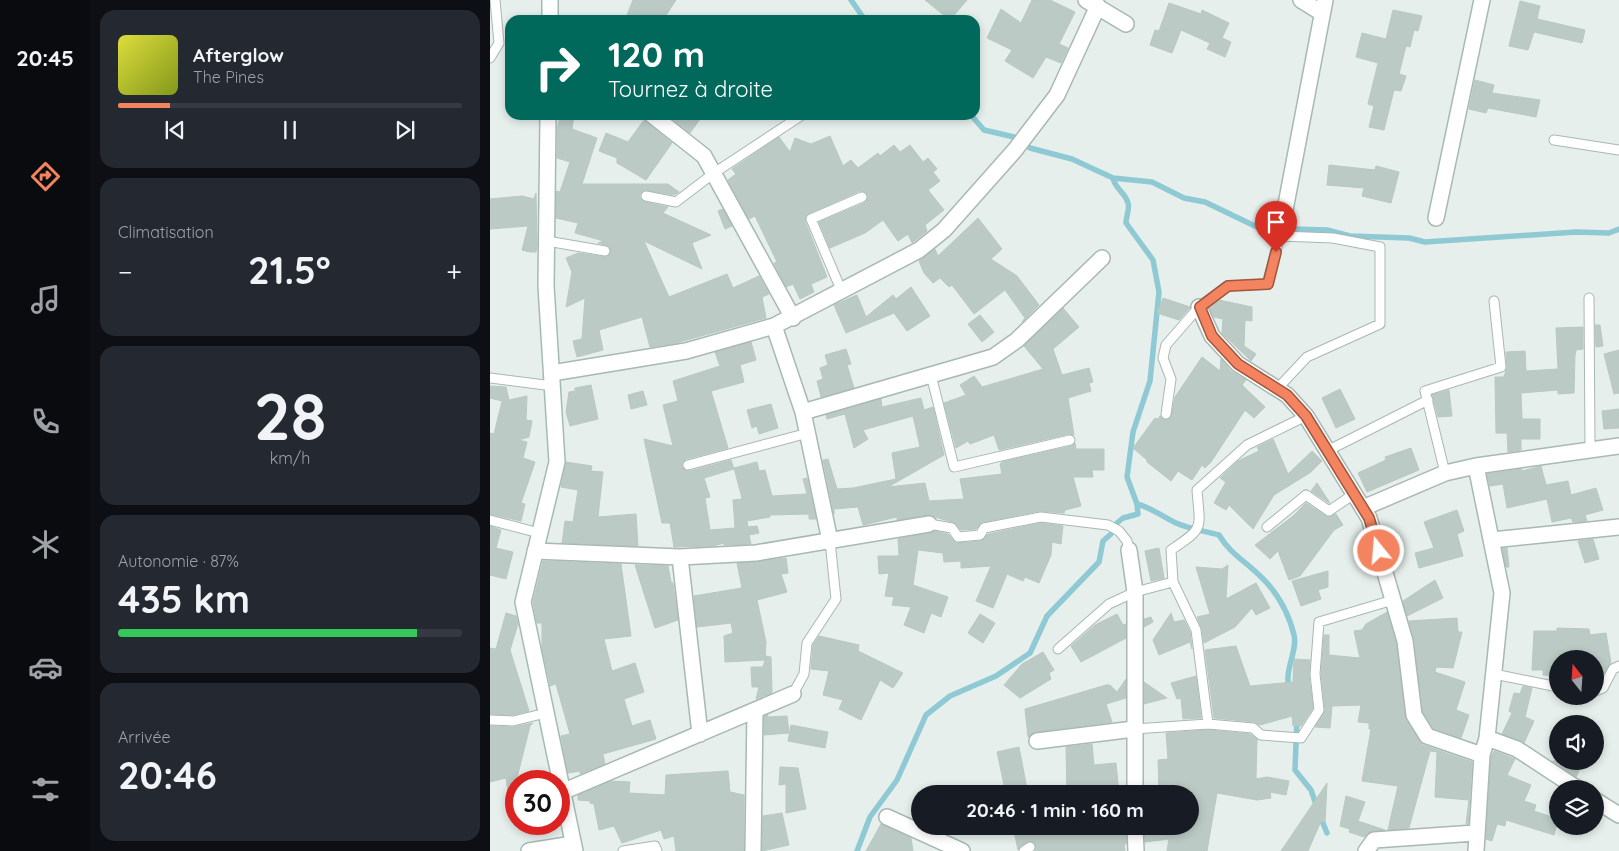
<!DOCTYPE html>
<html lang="fr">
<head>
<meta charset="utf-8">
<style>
  :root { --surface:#171b24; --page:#242831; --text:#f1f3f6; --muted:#9ea1a6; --line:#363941; --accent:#f4845f }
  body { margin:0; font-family:Quicksand,sans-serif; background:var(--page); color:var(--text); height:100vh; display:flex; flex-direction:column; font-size:19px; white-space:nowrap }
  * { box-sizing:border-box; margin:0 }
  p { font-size:16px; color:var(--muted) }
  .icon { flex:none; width:28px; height:28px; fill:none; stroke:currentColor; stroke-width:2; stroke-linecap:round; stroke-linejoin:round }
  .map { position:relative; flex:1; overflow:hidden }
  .details { display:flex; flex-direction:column; gap:10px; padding:10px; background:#0d0f14; width:400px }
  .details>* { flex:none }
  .guide { position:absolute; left:15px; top:15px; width:475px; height:105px; border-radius:15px; box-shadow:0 2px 8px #0003; background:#00695c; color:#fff; overflow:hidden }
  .needle { width:32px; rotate:343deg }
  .controls { position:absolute; left:1059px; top:650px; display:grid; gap:10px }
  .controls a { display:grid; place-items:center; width:55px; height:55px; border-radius:50%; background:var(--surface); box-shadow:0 2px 8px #0003; font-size:25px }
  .speed { position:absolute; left:15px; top:770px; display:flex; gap:10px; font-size:25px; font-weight:700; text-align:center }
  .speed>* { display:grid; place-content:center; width:65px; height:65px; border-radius:50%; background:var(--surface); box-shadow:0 2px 8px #0003; line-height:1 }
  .speed .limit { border:8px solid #d22; background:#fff; color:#111 }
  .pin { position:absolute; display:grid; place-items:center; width:42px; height:42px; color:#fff; margin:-51px -21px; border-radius:50% 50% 50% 0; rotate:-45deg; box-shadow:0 0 5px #0007 }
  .pin .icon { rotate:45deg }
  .me { position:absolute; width:55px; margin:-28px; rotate:343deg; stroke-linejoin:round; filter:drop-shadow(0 0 4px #0008) }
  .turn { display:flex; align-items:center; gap:18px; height:105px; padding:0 20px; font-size:22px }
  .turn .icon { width:65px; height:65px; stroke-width:2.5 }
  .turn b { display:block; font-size:35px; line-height:42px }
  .big { font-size:38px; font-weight:800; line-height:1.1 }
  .details .widget { flex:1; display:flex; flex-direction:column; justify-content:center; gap:8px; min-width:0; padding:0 18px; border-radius:15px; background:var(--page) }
  .details .dial { align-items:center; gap:0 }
  .dial b { font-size:65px; line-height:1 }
  .song { display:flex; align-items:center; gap:15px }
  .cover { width:60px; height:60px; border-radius:8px; background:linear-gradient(135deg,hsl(60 70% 55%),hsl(70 70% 35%)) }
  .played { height:5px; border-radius:2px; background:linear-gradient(90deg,var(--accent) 15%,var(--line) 15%) }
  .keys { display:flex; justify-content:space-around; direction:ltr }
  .heat { display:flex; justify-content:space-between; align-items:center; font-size:28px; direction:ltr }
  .charge { height:8px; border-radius:4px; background:linear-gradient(90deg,#34c759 87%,var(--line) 0) }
  .trip { position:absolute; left:421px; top:785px; width:288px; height:50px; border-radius:25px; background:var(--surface); box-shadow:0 2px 8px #0003; font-weight:800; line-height:50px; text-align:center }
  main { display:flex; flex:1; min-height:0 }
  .dock { display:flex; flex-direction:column; width:90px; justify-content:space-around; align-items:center; background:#090b0e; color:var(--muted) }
  .dock .icon { width:35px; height:35px }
  .dock .selected { color:var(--accent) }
  .dock b { font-size:22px; color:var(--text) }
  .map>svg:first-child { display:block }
</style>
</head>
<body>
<main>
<nav class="dock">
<b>20:45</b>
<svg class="icon selected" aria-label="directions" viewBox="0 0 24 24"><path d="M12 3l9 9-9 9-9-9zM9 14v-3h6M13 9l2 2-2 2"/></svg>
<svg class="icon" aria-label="music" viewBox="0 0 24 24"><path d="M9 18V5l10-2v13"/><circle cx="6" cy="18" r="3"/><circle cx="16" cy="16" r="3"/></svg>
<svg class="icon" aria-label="phone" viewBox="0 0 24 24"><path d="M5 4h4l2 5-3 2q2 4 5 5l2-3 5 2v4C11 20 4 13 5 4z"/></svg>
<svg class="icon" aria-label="climate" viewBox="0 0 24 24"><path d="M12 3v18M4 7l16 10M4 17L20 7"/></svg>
<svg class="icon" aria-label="car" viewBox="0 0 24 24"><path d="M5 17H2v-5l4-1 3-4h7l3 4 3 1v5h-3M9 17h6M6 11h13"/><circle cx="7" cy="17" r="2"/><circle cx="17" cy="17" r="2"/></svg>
<svg class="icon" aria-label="filters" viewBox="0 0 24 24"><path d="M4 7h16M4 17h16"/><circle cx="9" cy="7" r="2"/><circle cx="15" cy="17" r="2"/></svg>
</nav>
<section class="details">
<div class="widget">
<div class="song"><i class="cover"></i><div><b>Afterglow</b><p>The Pines</p></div></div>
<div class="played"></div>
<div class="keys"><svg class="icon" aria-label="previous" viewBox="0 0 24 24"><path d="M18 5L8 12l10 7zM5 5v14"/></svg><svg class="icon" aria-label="pause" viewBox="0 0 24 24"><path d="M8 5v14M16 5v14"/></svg><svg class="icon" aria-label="next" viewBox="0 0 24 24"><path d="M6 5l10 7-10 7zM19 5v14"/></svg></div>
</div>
<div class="widget"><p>Climatisation</p>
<div class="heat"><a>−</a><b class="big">21.5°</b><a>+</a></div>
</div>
<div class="widget dial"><b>28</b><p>km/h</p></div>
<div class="widget"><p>Autonomie · 87%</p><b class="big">435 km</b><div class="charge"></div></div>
<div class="widget"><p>Arrivée</p><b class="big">20:46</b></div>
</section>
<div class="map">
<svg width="1129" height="851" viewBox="0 0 1129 851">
  <rect width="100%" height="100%" fill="#e6efeb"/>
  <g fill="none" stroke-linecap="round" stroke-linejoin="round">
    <path stroke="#8ec9d4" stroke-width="5.5" d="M361 0 375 20
      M481 115 494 130 524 137 540 148 582 159 623 178 662 182 694 198 715 202 769 228 837 230 860 236 919 238 935 242 1086 232 1119 233 1129 229
      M623 178C625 189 635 192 638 203 640 208 636 217 636 223L663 260 669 292 660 381 643 432 637 477 647 504C662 508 673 517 686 523 699 529 716 531 729 535 739 552 753 560 767 573 786 590 798 610 804 635 808 650 794 670 799 688
      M807 718 805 770 821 790 827 807
      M830 816 837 833
      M367 851 380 817 407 780 436 715 460 696 506 676 540 653 557 616 609 562 613 541 621 534 627 523 633 518 648 514 647 504"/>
  </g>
  <path fill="#bbcac4" stroke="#b8c9c2" d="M143 0H186L173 20H135Z
    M435 0H477L460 20Z
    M542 0H560L585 12 569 44 578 48 571 63 556 57 543 78 515 61 522 50 497 38 511 9 531 23Z
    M1030 1 1050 6 1047 19 1095 30 1092 43 1044 32 1038 50 1019 46Z
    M679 3 711 14 712 10 739 23 732 38 741 42 735 57 717 49 720 43 691 30 682 53 660 45 665 30 669 31Z
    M903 10 932 16 928 31 924 30 920 47 916 46 909 74 916 76 911 91 904 90 894 130 879 127 884 106 878 104 888 63 866 57 872 33 896 39Z
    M985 80 1004 85 1002 93 1050 100 1046 117 998 108 996 113 979 109Z
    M71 115H84L82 129 107 138 92 184H178L189 192 184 195 154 190 150 194V198L155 202 178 207 173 213 221 235 202 243 212 269 154 241 179 297 237 274 243 288 269 276 279 294 272 297 276 318 186 343 160 347 152 317 109 330 113 350 87 357 83 341 92 339 95 298 76 307 82 272 76 258 88 253 117 257 121 252 119 246 108 243 114 241 85 233 88 223 66 218V191L70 192 80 162 67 158V129Z
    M177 115H213L200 133Z
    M154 120 182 143 156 180 127 163V158L109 151 116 133 138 142Z
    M340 136 353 166 361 160 368 168 388 153 390 156 404 145 410 152 420 145 433 162 438 158 447 169 443 172 450 181 438 190 454 210 435 225 437 231 422 243 418 234 408 241 393 220 375 233 340 248 329 222 374 203 378 198 377 194 370 191 318 214 315 221 337 277 321 284 324 292 310 299 303 284 296 287 284 263 287 262 265 216 259 219 238 180 246 174 242 169 289 137 300 152 305 138 321 144Z
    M839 165 885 170 886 166 909 172 901 203 872 196 874 188 837 185Z
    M46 193 47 246 46 252H40L32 250 38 226 0 229V199L32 196 44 199Z
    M233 209 242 226 235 229 228 211Z
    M488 218 512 249 501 259 527 276 549 305 532 322 535 318 515 290 484 314 462 285 459 287 450 278 443 283 434 273 429 261 445 249 448 256Z
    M421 287 440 316 417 331 404 313 356 333 344 305 367 295 376 317 403 295 406 299Z
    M673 298 700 307V308L689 320 667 313Z
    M729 300 762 307V321L755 320 754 346 766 354 761 361 732 333 733 319 724 317 719 307Z
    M573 308 589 327 563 349 572 375 599 368 603 382 599 383 601 391 578 398 584 435 579 434 509 450 504 435 480 444 478 441 466 448 454 403 476 395 470 385 484 376 492 387 553 369 534 346Z
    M490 315 504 332 492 342 478 324Z
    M1105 325H1110L1113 346 1106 347Z
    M1093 327V349L1086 350 1085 355 1084 393 1068 394V390L1031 393 1032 419H1050V439H1031V450L1018 452 1017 433H1006L1005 377H1014L1017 367 1016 352 1035 351 1036 371 1068 369 1066 328Z
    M261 342 266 360 250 365 254 382 221 391 238 448 196 459 192 463V467L200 471 241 460 244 469 214 478 220 497 215 498 220 530 245 528 243 500 252 499 253 502 244 468 267 462 269 471 275 470 282 496 317 494 313 479 317 478 326 519H319V514L280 515V517L257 521 258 527 267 526 269 533 259 535 261 544 234 545V543L223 546 184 547 180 523H172L154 439 183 446 173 405 188 401 183 381 230 366 225 352Z
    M356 349 361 364 357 365 364 388 331 397 327 381 333 379 330 368 338 365 335 355Z
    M1129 350V393L1124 394 1114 354Z
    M712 357 730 371 731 359 741 371 756 380 752 385 775 407 764 418 755 410 721 462 715 468 712 465 702 480 688 471 681 481 657 462V460L643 448 665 418 668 419 670 416 676 420 681 417 685 397Z
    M101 385 108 419 80 426 76 412 79 392 85 391V388Z
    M0 386 16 387 19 400 37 396 36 420 42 421 39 437 28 440 37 442 33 458 45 462 31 503 35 504 31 521 0 514V433L4 434 12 401 0 398Z
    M850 389 865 419 846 428 832 398Z
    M959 390 962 416 948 417 942 395Z
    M153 391 157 405 141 409 138 395Z
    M431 398 434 410 443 407 454 455 398 487 435 483 439 501 474 499 470 479 512 474 510 464 512 462 581 446 585 443 586 449H614V470H602L603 477H583L591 506 575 510 574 513 550 511 493 522 486 529 471 530 465 523 438 515 407 520V517L373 525 368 507 344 509V514L333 460 338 459 347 489 363 488 406 479 402 453 430 447 423 416 373 430 378 439 364 448 355 414 337 419 336 415 391 399 392 407Z
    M281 404 288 428 269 434 267 426 262 428 257 410Z
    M1129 409V428L1114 429 1112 411Z
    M783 439 798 474 822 451 832 461 821 472 784 495 763 529 739 505 736 510 724 503 736 482 730 478 748 461 769 451 767 447Z
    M921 448 929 470 877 492 868 473 896 460 895 457Z
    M76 462 102 466 101 471 113 472 108 517 146 514 148 546 72 543 75 521 83 522 88 490 71 487Z
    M1051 466 1056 485 1078 481 1081 495 1106 488 1113 510 1095 515 1097 521 1083 522 1081 518 1062 522 1057 499 1017 508 1013 484 1000 486 997 474 1032 469V471Z
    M827 483 840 503H839L821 491Z
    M816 503 836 516 846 514 853 525 844 530 810 576 799 580 788 551 780 559 765 545 803 516Z
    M967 510 974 531 967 534 973 556 929 568 925 553 944 548 934 522Z
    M551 523 573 526 571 544 562 542 561 555 549 583 535 577 533 581 517 574 503 608 486 601 501 566 471 568V561L454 562 453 553 428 550 423 585 458 597 451 617 441 613 434 633 414 625 421 607 402 605 404 597 395 596 399 573 389 574 388 556H409L408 539 445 531 458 534 466 543 491 541 498 534Z
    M0 526 11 530 6 548 23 552 16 579 0 575Z
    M1103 539 1109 559 1095 563 1088 541Z
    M669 548 674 578 661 581 655 551Z
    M1012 548H1017L1019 567H1016Z
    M296 558 298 573 291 574 297 592 267 600 276 642 275 660 235 662 234 636 243 633 241 623 207 627 204 596 252 588 247 563Z
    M53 561 131 564 141 636 114 639 122 671 145 663 154 692 134 699 142 726 160 720 166 739 113 754 115 764 90 774V771L78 773 71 736 80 734 66 684 60 686V683L52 648V623H47L43 602Z
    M145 565 178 566 181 582 183 583 188 620 165 628Z
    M738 565 736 599 766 583 780 608 766 615 762 608 745 627 714 643 712 629 707 617 720 614 706 567 732 569Z
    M838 571V587L828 590 831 599 811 606 802 581Z
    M945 580 953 598 917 616 913 601Z
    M897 612 906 643 916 720 933 745 982 762 978 824H976L979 800 945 797 947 752 940 751 919 828 898 830 908 786 872 781 881 729H879V723L868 722 871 705 842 706 840 728 825 727 835 710 831 674 834 635H839V655L870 658 864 631 872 630 876 624Z
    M16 613 26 616 28 624 20 650 39 711 22 715 0 714V648L6 649Z
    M681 613 684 622 694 620 700 632 702 649 700 642 669 655 663 640Z
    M490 614 505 623 493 643 478 633Z
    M627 614 633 625 636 624V638L591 662 581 646 605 625Z
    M661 617 663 622 654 627V619Z
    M967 618 968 632H972L963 668 946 667 945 672 975 682 966 710 979 715 971 738 943 728 933 712 924 640 919 621Z
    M1067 628 1099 629 1100 635 1116 633 1121 663 1110 681 1105 682V659H1068V676L1053 675V670H1042L1044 631H1067Z
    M329 636 369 645 368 651 413 673 403 688 390 680 371 720 349 709 353 700 333 695 339 671 321 669 323 645Z
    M746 646 760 686 803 682 804 659 820 660 819 675 823 708 811 726H803L802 716 770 725 764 722 724 718 715 650Z
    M553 652 564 670 559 673 561 679 530 698 514 685 532 664Z
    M276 656 281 657 282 693 266 699 269 687H262L261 667H273Z
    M706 676 711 718 693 719 691 698 687 699 681 683Z
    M636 679V698L616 704 622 722 546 732 538 737 535 709 616 685H620L627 692Z
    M654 682 677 698 654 704Z
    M1033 686 1042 688 1035 717 1044 721 1034 743 1012 734 1022 713 1019 711 1024 693 1030 694Z
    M278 715 277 717 297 716 299 733 274 735V716Z
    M43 723 40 726 20 806 16 778 0 782V726L23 727Z
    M301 725 338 732 335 748 298 741Z
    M718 730 760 734 767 739 766 779 777 777 799 781 796 795 780 792 781 798 767 800 727 793 717 851H677L679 839 655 842 654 826H700V794H669L668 760 678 759 676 733Z
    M602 744 604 765 626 763 629 794H577L576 747Z
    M529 747 538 794H516L507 752Z
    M1004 751 1025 759 1017 775 1041 785 1034 801 1046 805 1044 811 1068 819 1064 835 1016 820 1015 826 1007 824 1002 841 996 839 1001 757Z
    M1063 761H1094L1086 777Z
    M290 767 308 768 316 809 296 813V784L289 785Z
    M238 771 240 792 254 795V851H186L184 836 174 839 171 830 132 843 124 826 109 830 104 804 100 803V801L88 800V795L121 781 140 782 139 793 175 795 176 775Z
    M837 783 835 822 831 821 818 851H791Z
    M856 796 875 802 868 821 895 830 880 832 874 837 859 832 860 829 850 826Z
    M292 813 299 845 272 851 273 816Z
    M391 824 421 838 423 851H376Z
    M523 826H633L636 828V844H634L635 851H545V844L540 841 531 846 528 850Z"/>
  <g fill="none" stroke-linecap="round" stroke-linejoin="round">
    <g stroke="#a8b8b2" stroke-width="11">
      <path id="lane" d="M0 58 9 43 5 0
        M1064 140 1129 150
        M156 196 186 202 224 173 312 115
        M57 241 115 251
        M352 292 321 219 372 197
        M1099 298 1100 449
        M441 375 464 467 580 440
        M0 378 63 386
        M676 414 681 379 673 358 676 345 709 307 737 286 777 284 790 236 843 238 890 247V324L817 357 787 389
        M837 451 938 400
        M198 465 318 433
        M955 473 935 391 1011 367 1004 301
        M0 520 49 533
        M439 524 462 528 468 537 490 535 494 528 551 517 618 525 629 531 637 541 639 550
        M777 527 816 495 839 511 864 494
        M568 649 619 604 645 592 683 582 681 550C715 527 710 530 707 490L757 445 816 416
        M1004 674 1068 687
        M1105 691 1113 688 1123 669 1129 666
        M303 694 314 674 317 643 346 599 340 541
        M0 720 23 721 56 713
        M718 724 763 728 771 735 811 738 829 710 825 674 829 622 903 600
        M644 729 718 724 706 630 683 582
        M133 851 165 846 167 851
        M534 851 540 847"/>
    </g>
    <g stroke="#a8b8b2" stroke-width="18">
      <path id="street" d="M596 0 636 24
        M811 0 832 13
        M162 115 214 156 303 318
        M946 218 992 0
        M790 236 835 0
        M709 307 722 336 748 364 797 395 816 416 879 518 915 641 924 715 937 736 992 755
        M284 326 313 412 340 541
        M62 373 196 351 284 326 429 250 454 230 525 150 567 95 608 6
        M313 412 503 357 527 340 612 258
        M873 508 955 473 986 466 1129 446
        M1002 540 1129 527
        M639 550 645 592V794
        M45 551 190 557 266 553 439 524
        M190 557 210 734
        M997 738 1027 749 1088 789
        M547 741 644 729
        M72 792 303 694
        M1105 800 1129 815
        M397 817 472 851
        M645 826 646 851
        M39 851 83 844
        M263 851 265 711
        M876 851 884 840 985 833
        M986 851 992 755 997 738 1012 593 986 466"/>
    </g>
    <g stroke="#a4bbb3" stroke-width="18">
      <path id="secondary" d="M60 20V0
        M58 115 56 286 67 462 33 602 85 851"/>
    </g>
    <use href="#lane" stroke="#fff" stroke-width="9"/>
    <use href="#street" stroke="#fff" stroke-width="15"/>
    <use href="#secondary" stroke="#fff" stroke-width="15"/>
  </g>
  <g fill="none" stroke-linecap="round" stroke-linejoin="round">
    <g stroke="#9f563e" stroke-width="12">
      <path id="route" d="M786 252 778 284 738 286 710 307 722 336 748 364 797 395 816 416 879 518 889 551"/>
    </g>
    <use href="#route" stroke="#f4845f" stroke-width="9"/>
  </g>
</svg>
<div class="controls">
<a><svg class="needle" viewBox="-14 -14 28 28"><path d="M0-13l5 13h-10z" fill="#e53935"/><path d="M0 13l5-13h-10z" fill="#9ea1a6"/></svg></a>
<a><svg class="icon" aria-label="sound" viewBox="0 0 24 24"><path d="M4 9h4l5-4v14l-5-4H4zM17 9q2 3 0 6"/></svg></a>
<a><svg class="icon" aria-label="layers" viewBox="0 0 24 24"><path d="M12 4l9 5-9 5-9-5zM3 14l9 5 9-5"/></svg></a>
</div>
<div class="speed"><div class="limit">30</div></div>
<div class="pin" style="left:786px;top:252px;background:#d93025"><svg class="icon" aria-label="arrive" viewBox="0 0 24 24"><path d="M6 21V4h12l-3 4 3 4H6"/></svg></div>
<svg class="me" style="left:889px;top:551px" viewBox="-20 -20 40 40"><circle r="17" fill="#f4845f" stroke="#fff" stroke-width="3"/><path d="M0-11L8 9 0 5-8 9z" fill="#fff"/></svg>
<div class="trip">20:46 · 1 min · 160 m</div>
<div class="guide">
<div class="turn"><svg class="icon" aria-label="right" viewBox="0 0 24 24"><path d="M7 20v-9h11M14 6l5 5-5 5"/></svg><div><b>120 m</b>Tournez à droite</div></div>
</div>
</div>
</main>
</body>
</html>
